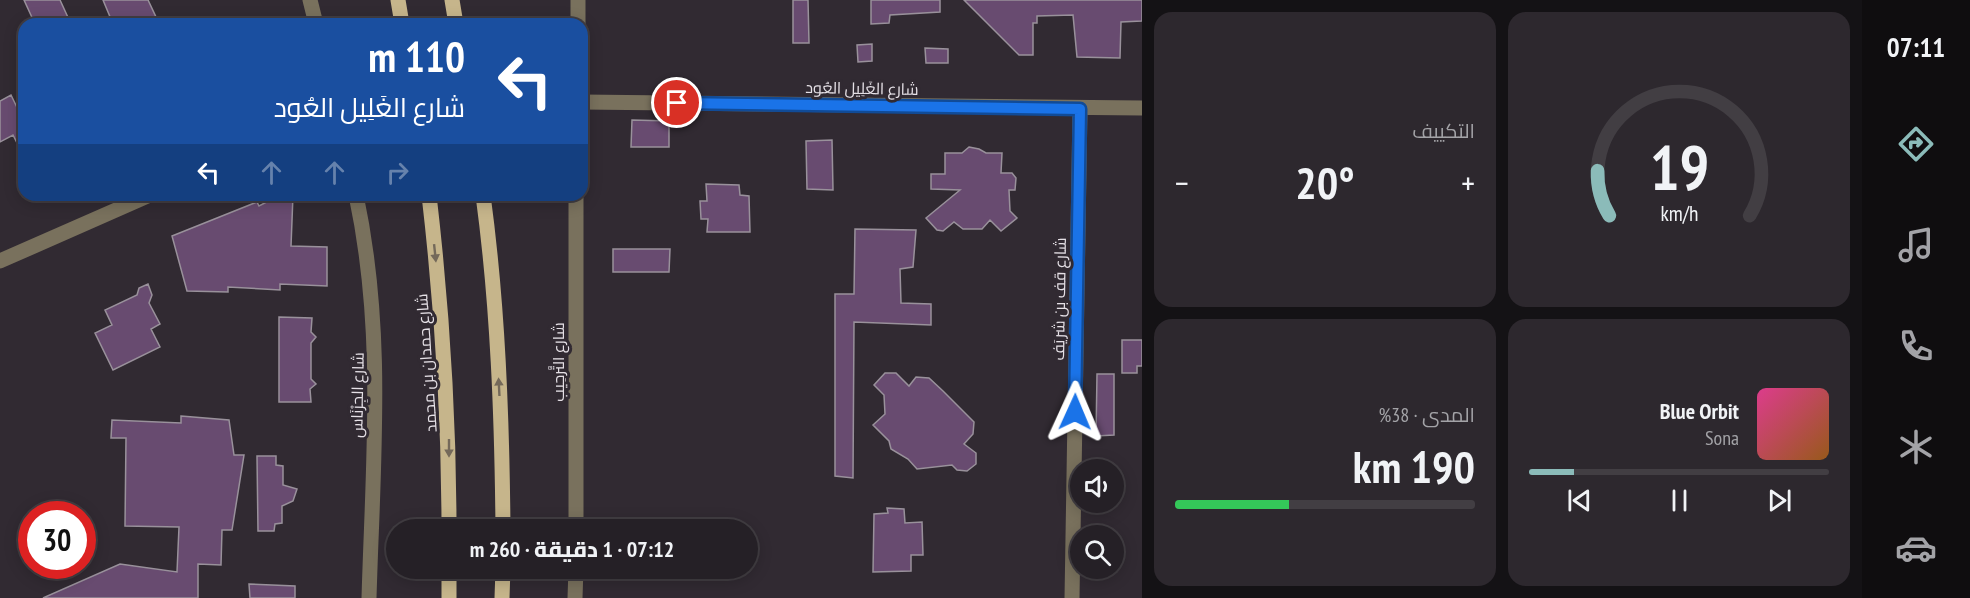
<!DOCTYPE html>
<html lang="ar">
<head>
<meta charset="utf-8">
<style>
  :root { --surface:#252026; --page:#2d282e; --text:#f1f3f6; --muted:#a3a3a7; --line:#423e43; --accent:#8bbbb9 }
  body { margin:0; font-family:"PT Sans Narrow",Cairo,sans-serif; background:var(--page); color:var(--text); direction:rtl; height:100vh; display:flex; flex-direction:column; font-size:22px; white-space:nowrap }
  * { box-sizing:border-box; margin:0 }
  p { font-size:20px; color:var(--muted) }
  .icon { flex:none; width:33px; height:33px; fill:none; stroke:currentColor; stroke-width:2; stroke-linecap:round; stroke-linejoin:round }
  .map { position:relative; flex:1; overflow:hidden; direction:ltr }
  .panel { display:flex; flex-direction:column; gap:12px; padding:12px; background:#141215; width:720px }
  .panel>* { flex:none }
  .guide { position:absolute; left:18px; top:18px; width:570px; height:183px; border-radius:18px; box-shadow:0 3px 15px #0003,0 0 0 2px var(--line); direction:rtl; background:#1a4fa0; color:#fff; overflow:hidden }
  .controls { position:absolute; left:1070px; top:459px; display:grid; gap:12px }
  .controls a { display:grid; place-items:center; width:54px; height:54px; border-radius:50%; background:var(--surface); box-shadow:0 3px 15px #0003,0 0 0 2px var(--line); font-size:30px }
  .speed { position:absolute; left:18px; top:501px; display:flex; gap:12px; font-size:30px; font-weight:700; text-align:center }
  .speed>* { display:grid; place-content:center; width:78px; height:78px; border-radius:50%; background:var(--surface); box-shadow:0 3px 15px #0003,0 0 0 2px var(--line); line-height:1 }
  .speed .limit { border:9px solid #d22; background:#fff; color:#111 }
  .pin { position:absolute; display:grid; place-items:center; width:51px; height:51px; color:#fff; margin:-26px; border:3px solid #fff; border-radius:50%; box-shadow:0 2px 6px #0007 }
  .me { position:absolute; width:66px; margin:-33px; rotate:1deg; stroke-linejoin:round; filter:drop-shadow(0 0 4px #0008) }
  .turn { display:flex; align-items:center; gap:21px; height:126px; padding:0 24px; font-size:27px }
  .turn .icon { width:78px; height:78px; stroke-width:2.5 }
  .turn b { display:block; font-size:42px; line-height:51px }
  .lanes { display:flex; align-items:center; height:57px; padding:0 24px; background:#0003; justify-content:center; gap:30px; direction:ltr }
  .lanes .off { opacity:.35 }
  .big { font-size:45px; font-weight:800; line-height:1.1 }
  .panel .widget { flex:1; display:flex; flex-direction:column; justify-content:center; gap:9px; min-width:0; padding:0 21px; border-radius:18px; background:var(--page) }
  .panel .dial { align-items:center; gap:0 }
  .dial svg { height:156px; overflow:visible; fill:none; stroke:var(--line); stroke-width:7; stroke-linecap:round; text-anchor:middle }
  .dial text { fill:var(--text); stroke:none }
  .song { display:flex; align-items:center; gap:18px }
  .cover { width:72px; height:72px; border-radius:9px; background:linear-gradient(135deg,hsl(330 70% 55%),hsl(30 70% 35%)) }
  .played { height:6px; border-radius:3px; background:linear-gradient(90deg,var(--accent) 15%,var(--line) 15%) }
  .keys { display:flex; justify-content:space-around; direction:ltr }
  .heat { display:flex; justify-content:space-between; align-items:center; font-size:33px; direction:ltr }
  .charge { height:9px; border-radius:4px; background:linear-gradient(90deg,#34c759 38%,var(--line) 0) }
  .panel .tiles { flex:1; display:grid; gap:12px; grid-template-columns:repeat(2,1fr) }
  .trip { position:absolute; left:386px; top:519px; width:372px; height:60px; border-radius:30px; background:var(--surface); box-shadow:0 3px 15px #0003,0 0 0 2px var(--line); font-weight:800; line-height:60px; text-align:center; direction:rtl }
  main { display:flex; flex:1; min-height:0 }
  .tabs { display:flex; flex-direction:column; width:108px; justify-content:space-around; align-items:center; background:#0f0d0f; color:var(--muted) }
  .tabs .icon { width:42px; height:42px }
  .tabs .current { color:var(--accent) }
  .tabs b { font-size:27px; color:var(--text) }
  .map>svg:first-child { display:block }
</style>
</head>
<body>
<main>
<nav class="tabs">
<b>07:11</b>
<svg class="icon current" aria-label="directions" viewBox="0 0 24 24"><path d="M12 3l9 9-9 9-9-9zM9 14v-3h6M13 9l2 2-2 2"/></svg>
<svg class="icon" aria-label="music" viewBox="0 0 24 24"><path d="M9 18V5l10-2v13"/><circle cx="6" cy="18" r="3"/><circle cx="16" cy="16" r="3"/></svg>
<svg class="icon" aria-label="phone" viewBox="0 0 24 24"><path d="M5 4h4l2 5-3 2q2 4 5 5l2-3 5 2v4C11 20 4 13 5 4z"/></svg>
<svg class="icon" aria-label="climate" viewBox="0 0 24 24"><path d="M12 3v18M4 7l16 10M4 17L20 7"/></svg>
<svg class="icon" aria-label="car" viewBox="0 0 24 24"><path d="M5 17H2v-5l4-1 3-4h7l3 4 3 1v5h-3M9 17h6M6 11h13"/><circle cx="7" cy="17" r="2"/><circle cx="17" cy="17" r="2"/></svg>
</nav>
<section class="panel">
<div class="tiles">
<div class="widget dial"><svg viewBox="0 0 100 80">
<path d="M14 69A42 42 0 1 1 86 69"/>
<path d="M14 69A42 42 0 0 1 8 46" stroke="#8bbbb9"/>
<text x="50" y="56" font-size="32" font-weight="700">19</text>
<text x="50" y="72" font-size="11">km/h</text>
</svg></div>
<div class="widget"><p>التكييف</p>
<div class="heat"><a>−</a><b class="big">20°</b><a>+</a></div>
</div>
<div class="widget">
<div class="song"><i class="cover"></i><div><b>Blue Orbit</b><p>Sona</p></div></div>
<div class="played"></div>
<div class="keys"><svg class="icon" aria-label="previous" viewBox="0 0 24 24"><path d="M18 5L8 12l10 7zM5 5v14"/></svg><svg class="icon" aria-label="pause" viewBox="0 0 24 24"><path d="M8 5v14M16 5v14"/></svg><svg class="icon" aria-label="next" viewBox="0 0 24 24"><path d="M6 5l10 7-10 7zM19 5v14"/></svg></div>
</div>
<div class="widget"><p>المدى · 38%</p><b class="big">190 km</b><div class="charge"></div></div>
</div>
</section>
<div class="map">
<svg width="1142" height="598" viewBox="0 0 1142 598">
  <rect width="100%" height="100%" fill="#312a32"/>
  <path fill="#684b70" stroke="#99919b" stroke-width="1.5" d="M24 0H60L71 24H35Z
    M103 0H148L156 17 142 24H113Z
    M793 0H808L809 43H793Z
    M871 0H940V12L890 15 889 23 871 24Z
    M964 0H1142V21L1121 22 1120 58 1077 57 1073 15 1037 16V23H1033V55H1019Z
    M872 44V61L858 62 857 45Z
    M925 48 948 49V63H926Z
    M11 95 24 122V157L13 135 0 142V101Z
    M632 120 669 121V147H631Z
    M832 140 833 190 807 189 806 141Z
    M969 147 979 149 986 153H1002L1001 173H1012L1016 178 1015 190H1009L1010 211 1017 218 1001 231 990 220 982 229H963L954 222 943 231 937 230 926 218 960 190 931 189V174H945V153H962Z
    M706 184 739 185 740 195 749 196 750 232H707L708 219H701L700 201H707Z
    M280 195H293L291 246 327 247V286L280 284V290L228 287V292L187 291 172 236 257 202 259 206Z
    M855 229 916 230 913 267 900 269 901 303 931 304V325L854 322 853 478 835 476V294H854Z
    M613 249H670L669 272H613Z
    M148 284 152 295 149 303 160 324 151 329 160 347 113 370 95 333 112 325 105 310 137 295 139 288Z
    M279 317 312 318 311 332 316 337 311 343V379L316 384 310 389 311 402H279Z
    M1122 340H1142V366H1137V373H1122Z
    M885 373H896L909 386 916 377 929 378 943 391 974 422 973 434 964 444 976 453V464L967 471 957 470 952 465 917 469 908 459 891 449 889 441 873 425 885 414 884 395 874 385Z
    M1097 374H1114V435L1096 436Z
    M181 416 229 420 234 455H244L232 530H222L221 565 198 564V598H43L120 564 177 572 179 527 125 526 126 438H111L112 420 181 423Z
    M257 456H276V465L283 466V485L297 489 293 501 282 506V523L275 524 274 531H258Z
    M887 508 904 509 905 523 922 522 923 555H911V571L873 572 874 514 888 513Z
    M249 584 295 586V598H250Z"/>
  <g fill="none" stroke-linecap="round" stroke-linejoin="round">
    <path stroke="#79715d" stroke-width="15" d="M310 0 316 24
      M578 24V0
      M582 102 1142 108
      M356 195C385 331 373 460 369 598
      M0 261 150 195
      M576 530V195
      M575 598 576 568
      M1072 598 1080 109"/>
    <path stroke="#c6b58b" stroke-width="15" d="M398 0 402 24
      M452 0 456 24
      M429 195C442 307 449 417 449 530
      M483 195C498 306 502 418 503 530
      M449 598V568
      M502 598 503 568"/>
  </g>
  <defs><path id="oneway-solid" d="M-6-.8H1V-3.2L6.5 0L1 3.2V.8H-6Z" transform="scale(1.5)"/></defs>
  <g fill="#74695a">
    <use href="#oneway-solid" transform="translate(435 253) rotate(84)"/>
    <use href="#oneway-solid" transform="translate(499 387) rotate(-93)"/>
    <use href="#oneway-solid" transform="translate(449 448) rotate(90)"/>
  </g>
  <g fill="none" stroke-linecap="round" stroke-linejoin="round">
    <g stroke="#114b97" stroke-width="15">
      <path id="route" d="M677 103 1080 109 1075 412"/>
    </g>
    <use href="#route" stroke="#1a73e8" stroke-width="10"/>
  </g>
  <g text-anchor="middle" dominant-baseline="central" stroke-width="6" stroke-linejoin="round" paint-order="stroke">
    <g font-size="16" fill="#e5e0e6" stroke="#312a32">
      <text transform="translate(862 88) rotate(1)">شارع الغَلِيل العُود</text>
      <text transform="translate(1059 299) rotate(-89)">شارع قف بن شريَف</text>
      <text transform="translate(558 362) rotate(-90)">شارع التَّرحِيب</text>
      <text transform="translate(426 363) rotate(-94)">شارع حمدان بن محمد</text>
      <text transform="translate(357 395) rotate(-89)">شارع الجِرْنَاس</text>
    </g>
  </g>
</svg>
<div class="controls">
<a><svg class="icon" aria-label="sound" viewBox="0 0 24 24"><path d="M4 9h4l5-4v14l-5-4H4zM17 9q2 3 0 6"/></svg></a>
<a><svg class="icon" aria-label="search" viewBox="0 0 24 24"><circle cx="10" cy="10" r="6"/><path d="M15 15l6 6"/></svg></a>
</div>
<div class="speed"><div class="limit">30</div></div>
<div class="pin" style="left:677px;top:103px;background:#d93025"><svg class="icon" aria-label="arrive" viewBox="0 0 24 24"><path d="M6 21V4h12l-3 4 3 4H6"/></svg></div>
<svg class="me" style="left:1075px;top:412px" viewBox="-20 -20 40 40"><path d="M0-17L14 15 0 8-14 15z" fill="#1a73e8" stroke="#fff" stroke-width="4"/></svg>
<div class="trip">07:12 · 1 دقيقة · 260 m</div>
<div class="guide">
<div class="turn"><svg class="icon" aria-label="left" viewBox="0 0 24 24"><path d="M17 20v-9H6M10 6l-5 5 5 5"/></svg><div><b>110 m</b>شارع الغَلِيل العُود</div></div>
<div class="lanes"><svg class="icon" aria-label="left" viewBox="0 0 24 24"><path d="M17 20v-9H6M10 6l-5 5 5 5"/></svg><svg class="icon off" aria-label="ahead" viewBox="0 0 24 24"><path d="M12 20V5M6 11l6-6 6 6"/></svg><svg class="icon off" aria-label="ahead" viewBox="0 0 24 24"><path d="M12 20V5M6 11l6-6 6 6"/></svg><svg class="icon off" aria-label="right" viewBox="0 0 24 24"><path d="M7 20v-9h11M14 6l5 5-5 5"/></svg></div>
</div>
</div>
</main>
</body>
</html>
